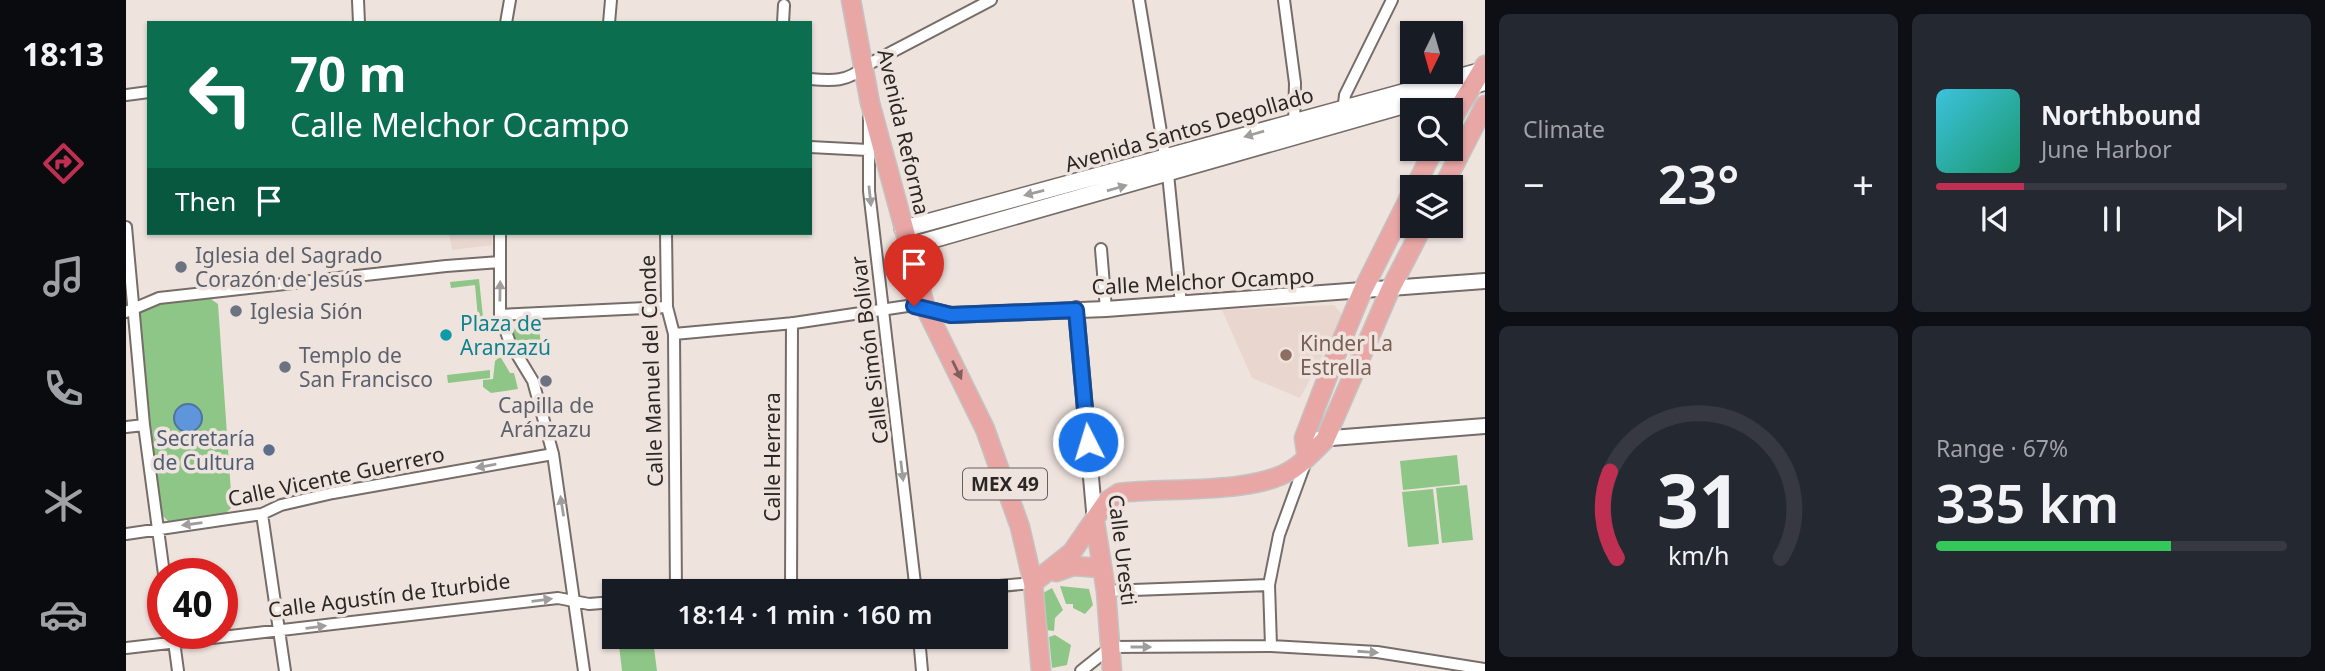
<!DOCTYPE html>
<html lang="en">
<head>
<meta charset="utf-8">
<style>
  :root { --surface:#171b24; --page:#242831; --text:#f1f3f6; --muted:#9ea1a6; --line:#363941; --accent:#bf2f51 }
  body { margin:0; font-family:"Noto Sans",sans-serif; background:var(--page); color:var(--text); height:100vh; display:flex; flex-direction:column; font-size:26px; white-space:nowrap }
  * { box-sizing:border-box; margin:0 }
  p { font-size:23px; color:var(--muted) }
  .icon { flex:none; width:38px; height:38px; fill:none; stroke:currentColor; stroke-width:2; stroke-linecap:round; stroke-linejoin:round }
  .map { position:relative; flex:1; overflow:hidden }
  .details { display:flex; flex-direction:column; gap:14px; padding:14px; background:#0d0f14; width:840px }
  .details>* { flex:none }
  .hud { position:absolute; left:21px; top:21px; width:665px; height:214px; border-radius:0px; box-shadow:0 2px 5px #0004; background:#0b6e4f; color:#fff; overflow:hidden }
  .needle { width:46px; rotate:185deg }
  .tools { position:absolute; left:1274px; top:21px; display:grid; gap:14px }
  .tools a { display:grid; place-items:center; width:63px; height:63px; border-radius:0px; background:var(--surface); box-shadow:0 2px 5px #0004; font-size:35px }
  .speed { position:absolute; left:21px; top:558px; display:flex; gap:14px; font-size:35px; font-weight:700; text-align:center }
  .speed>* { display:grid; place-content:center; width:91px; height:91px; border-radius:50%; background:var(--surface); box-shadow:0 2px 5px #0004; line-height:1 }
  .speed .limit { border:10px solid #d22; background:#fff; color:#111 }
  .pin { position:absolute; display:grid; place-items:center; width:60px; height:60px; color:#fff; margin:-72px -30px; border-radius:50% 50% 50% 0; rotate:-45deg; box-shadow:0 0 7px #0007 }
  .pin .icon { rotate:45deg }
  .me { position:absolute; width:77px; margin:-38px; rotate:355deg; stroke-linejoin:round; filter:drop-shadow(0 0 5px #0008) }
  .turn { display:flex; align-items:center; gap:24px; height:147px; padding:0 28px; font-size:32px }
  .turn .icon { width:91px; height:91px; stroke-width:2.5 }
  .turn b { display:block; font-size:49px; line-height:60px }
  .then { display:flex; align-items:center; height:66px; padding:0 28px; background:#0003; gap:14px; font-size:26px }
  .big { font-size:52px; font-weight:600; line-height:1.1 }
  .details .tile { flex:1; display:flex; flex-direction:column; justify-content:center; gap:10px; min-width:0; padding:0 24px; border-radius:10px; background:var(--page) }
  .details .dial { align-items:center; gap:0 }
  .dial svg { height:182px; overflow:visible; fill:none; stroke:var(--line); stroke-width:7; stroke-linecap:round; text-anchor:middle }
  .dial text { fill:var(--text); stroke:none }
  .song { display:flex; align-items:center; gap:21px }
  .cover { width:84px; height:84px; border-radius:10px; background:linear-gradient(135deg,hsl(190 70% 55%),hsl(160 70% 35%)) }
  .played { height:7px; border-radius:4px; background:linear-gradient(90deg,var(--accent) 25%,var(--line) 25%) }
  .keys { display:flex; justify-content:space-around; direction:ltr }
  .heat { display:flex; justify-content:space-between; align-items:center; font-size:38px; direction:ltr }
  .charge { height:10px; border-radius:5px; background:linear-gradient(90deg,#34c759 67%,var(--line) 0) }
  .details .tiles { flex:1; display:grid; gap:14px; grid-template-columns:repeat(2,1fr) }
  .trip { position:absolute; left:476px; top:579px; width:406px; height:70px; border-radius:0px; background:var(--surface); box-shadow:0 2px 5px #0004; font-weight:600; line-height:70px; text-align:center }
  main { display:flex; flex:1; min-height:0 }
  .tab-bar { display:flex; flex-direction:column; width:126px; justify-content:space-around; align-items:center; background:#090b0e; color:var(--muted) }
  .tab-bar .icon { width:49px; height:49px }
  .tab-bar .selected { color:var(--accent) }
  .tab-bar b { font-size:32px; color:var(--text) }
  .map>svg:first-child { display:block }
</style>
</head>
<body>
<main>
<nav class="tab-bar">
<b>18:13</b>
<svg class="icon selected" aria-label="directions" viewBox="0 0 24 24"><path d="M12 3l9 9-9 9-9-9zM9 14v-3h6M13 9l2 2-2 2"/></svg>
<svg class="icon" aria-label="music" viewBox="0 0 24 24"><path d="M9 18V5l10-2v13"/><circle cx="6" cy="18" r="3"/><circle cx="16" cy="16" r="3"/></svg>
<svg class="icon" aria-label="phone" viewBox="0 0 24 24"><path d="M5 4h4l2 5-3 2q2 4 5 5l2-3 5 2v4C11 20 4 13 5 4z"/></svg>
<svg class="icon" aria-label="climate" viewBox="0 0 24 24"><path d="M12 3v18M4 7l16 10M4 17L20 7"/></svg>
<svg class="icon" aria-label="car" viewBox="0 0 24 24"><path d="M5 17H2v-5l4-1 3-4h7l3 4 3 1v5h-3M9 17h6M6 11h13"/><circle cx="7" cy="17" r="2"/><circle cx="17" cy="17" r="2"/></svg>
</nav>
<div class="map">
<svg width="1359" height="671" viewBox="0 0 1359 671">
  <rect width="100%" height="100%" fill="#efe3de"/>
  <path fill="#e9d6cf" d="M323 233H366V245L326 250Z
    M1208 305 1217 316 1174 398 1126 378 1096 310Z"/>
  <path fill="#8ec687" d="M353 279 357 317 352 318 349 285 325 288 324 282Z
    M82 297 92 304 106 507 98 515 42 521 34 513 8 315 17 305Z
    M413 322 415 350 408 352 401 340 390 342 387 335 390 323Z
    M374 356 384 373H388L392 389 365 393 357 387V380L367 379 369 361Z
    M364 370V378L322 383 321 375Z
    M1331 455 1334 484 1277 490 1274 461Z
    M1341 485 1347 540 1316 543 1310 488Z
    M1307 489 1313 544 1282 547 1276 492Z
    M934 586 963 589 967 605 959 614 947 608V604H940Z
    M926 588 937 610 929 618 928 631 920 630 917 593Z
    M929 635 945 645 941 665 926 668 923 637Z
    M527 640 531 671H496L493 645Z"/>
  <path fill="#5e95db" stroke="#4f74a4" stroke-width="2" d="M48 418a14 14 0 1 1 28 0a14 14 0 1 1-28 0Z"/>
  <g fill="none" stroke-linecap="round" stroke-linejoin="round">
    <g stroke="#766c68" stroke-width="14">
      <path id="minor" d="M232 0 233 23
        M1013 0 1042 174 1055 304
        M1158 0 1169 83 1168 126
        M380 23 384 0
        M483 23 485 0
        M657 23 658 5
        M684 79C706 81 722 82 739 66L865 0
        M0 95 23 92
        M1217 112 1219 95 1266 0
        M743 117V191L790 592
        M684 147 742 150
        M0 227 18 425 38 574
        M374 233V315L384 343 407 381 427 454 458 671
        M540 233 541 307 548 334 550 592
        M975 249 980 309
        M0 312 33 298 320 266 374 262
        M374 315 541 307
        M548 334 668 323 788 305 800 309
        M0 427 18 425
        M136 514 159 671
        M0 534 136 514 155 505 207 493 427 454
        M980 591 1143 585
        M665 592 666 323
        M807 592 907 583
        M47 634 52 671
        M793 637 796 671
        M1145 646 1143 585 1153 535 1180 461
        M0 648 432 598 463 604 488 602
        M955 671 985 647 1145 646 1251 652 1359 669"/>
    </g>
    <g stroke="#766c68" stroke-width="18">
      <path id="tertiary" d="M800 309 825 315 980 309 1359 281
        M950 309 969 522
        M1193 439 1359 426"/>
    </g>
    <g stroke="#766c68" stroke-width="19">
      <path id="secondary" d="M777 229 1359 70
        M784 246 1359 82"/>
    </g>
    <g stroke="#c4c3c2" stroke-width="21">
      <path id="primary" d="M725 0 744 103 800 309 859 429 894 527 907 583 915 671
        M1325 121 1359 65
        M1289 187 1308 149
        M1317 187 1359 105
        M1181 458 1178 438 1213 347 1236 292 1286 192
        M969 522 980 591 986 671
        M930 572 947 566 974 568
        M907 583 946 552 981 501 993 493C1041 487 1128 495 1167 469 1179 461 1189 450 1199 440L1264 290 1297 226"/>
    </g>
    <use href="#minor" stroke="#fff" stroke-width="10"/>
    <use href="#tertiary" stroke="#fff" stroke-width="14"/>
    <use href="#secondary" stroke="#fff" stroke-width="16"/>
    <use href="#primary" stroke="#e8a6a5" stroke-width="18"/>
  </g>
  <defs><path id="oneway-solid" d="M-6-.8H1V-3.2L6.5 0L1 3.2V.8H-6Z" transform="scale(1.75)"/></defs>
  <g fill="#a09e9d">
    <use href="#oneway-solid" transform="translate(1128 134) rotate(164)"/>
    <use href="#oneway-solid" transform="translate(991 188) rotate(-16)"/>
    <use href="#oneway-solid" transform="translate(908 193) rotate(166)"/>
    <use href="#oneway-solid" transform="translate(744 196) rotate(84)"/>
    <use href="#oneway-solid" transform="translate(374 291) rotate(-89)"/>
    <use href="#oneway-solid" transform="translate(360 466) rotate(170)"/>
    <use href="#oneway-solid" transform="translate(776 471) rotate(83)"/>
    <use href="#oneway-solid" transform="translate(436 506) rotate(-99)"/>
    <use href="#oneway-solid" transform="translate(66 524) rotate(172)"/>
    <use href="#oneway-solid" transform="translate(416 600) rotate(-7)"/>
    <use href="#oneway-solid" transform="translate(190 627) rotate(-7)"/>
    <use href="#oneway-solid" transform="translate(1015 647)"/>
    <use href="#oneway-solid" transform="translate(1242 652) rotate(4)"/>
  </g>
  <use fill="#80605f" href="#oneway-solid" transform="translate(831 370) rotate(64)"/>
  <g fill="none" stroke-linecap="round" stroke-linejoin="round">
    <g stroke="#114b97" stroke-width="18">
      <path id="route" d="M788 306 825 315 950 310 962 442"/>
    </g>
    <use href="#route" stroke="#1a73e8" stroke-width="12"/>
  </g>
  <g fill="#6b7280" stroke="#efe3de" stroke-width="2.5">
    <circle cx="55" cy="267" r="7"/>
    <circle cx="110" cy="311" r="7"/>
    <circle cx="159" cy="367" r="7"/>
    <circle cx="420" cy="381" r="7"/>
  </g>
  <circle fill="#0f9aa8" stroke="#efe3de" stroke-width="2.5" cx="320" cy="335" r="7"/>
  <circle fill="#8d6e63" stroke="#efe3de" stroke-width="2.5" cx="1160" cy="355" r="7"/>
  <circle fill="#5c6f8a" stroke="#efe3de" stroke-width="2.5" cx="143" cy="450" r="7"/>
  <g text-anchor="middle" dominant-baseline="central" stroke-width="7" stroke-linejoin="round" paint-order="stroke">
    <rect fill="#efe3de" stroke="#665f5c" stroke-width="2" x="837" y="468.5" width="84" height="31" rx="5"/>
    <g font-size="19" font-weight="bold" fill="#2b2725">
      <text x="879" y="484">MEX 49</text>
    </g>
    <g font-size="21" fill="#2b2725" stroke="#efe3de">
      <text transform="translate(1063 129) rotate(-16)">Avenida Santos Degollado</text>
      <text transform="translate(778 132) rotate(77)">Avenida Reforma</text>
      <text transform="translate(1077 281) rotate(-3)">Calle Melchor Ocampo</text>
      <text transform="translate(743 350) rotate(-97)">Calle Simón Bolívar</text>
      <text transform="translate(525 371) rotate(-92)">Calle Manuel del Conde</text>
      <text transform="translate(646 457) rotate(-90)">Calle Herrera</text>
      <text transform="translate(210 476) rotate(-12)">Calle Vicente Guerrero</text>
      <text transform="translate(997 550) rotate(83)">Calle Uresti</text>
      <text transform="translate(263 595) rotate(-7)">Calle Agustín de Iturbide</text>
    </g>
    <g font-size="21" fill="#5b616d" stroke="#efe3de" text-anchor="start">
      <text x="69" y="255">Iglesia del Sagrado<tspan x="69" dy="24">Corazón de Jesús</tspan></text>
      <text x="124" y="311">Iglesia Sión</text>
      <text x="173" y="355">Templo de<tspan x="173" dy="24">San Francisco</tspan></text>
      <text x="420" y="405" text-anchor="middle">Capilla de<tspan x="420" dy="24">Aránzazu</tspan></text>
    </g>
    <g font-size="21" fill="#0d838f" stroke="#efe3de" text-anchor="start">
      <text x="334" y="323">Plaza de<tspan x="334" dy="24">Aranzazú</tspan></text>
    </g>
    <g font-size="21" fill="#785e54" stroke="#efe3de" text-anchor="start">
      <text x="1174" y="343">Kinder La<tspan x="1174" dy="24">Estrella</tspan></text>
    </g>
    <g font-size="21" fill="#4e5e75" stroke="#efe3de" text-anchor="end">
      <text x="129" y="438">Secretaría<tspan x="129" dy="24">de Cultura</tspan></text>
    </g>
  </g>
</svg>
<div class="tools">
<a><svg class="needle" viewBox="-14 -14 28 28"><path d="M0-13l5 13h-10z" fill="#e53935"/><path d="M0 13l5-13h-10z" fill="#9ea1a6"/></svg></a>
<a><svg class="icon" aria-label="search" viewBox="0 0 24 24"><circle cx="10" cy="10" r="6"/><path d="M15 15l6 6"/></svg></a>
<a><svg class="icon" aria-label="layers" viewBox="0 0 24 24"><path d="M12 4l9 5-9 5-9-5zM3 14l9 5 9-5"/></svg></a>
</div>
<div class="speed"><div class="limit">40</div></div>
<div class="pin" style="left:788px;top:306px;background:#d93025"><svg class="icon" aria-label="arrive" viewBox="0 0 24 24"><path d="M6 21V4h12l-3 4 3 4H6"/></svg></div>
<svg class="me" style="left:962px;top:442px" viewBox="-20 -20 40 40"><circle r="17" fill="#1a73e8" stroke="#fff" stroke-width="3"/><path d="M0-11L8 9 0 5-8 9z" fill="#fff"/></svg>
<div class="trip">18:14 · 1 min · 160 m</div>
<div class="hud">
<div class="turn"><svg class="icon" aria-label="left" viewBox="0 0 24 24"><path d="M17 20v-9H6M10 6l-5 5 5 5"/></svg><div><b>70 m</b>Calle Melchor Ocampo</div></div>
<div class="then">Then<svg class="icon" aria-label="arrive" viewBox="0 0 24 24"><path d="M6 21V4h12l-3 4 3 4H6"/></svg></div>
</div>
</div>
<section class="details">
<div class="tiles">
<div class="tile"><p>Climate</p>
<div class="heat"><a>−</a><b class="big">23°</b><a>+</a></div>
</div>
<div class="tile">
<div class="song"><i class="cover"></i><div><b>Northbound</b><p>June Harbor</p></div></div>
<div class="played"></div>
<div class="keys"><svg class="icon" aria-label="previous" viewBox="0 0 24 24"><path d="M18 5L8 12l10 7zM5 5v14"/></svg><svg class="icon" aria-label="pause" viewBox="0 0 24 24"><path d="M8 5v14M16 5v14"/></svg><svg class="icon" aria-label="next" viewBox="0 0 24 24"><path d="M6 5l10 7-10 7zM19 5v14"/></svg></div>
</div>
<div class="tile dial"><svg viewBox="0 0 100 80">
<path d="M14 69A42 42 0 1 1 86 69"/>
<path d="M14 69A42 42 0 0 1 11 31" stroke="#bf2f51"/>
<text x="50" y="56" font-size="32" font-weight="700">31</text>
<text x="50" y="72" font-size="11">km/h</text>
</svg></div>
<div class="tile"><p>Range · 67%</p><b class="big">335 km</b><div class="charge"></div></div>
</div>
</section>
</main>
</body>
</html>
